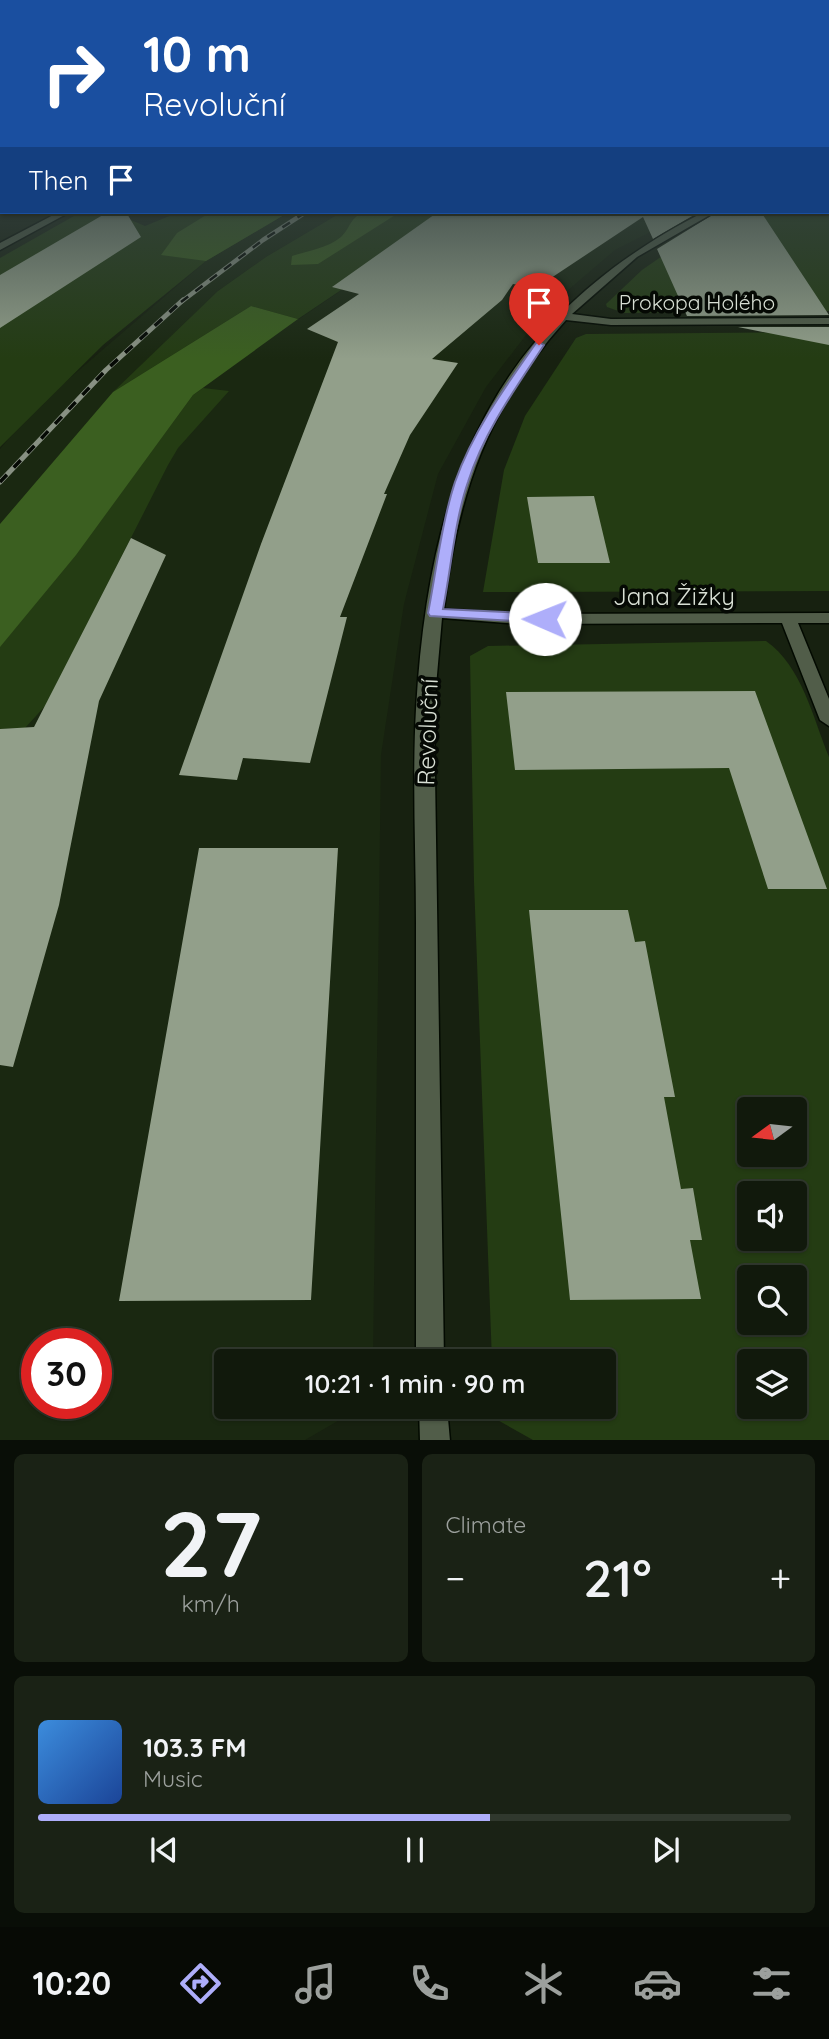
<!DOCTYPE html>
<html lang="en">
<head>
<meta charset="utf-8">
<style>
  :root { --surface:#11190c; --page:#1a2215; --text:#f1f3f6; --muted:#9ca09d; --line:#30382d; --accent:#aeaefa }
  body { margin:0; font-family:Quicksand,sans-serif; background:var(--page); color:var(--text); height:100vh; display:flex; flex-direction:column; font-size:26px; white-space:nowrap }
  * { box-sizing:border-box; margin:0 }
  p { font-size:23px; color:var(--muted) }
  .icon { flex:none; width:38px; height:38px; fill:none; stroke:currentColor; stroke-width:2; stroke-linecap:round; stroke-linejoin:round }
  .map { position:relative; height:1440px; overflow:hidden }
  .details { display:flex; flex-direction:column; gap:14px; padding:14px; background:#090e07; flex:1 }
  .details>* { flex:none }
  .banner { position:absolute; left:0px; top:0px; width:830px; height:214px; box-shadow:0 2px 5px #0004,0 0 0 2px var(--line); background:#1a4fa0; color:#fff; overflow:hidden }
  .needle { width:46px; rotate:255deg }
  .fabs { position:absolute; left:737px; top:1097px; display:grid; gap:14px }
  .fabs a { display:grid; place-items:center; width:70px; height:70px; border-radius:7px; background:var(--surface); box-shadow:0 2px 5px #0004,0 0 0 2px var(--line); font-size:35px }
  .speed { position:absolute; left:21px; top:1328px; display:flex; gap:14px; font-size:35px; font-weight:700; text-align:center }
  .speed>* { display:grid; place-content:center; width:91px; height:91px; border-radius:50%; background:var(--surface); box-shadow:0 2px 5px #0004,0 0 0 2px var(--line); line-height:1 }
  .speed .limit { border:10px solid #d22; background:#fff; color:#111 }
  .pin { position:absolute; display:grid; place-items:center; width:60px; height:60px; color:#fff; margin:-72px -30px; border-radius:50% 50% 50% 0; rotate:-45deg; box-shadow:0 0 7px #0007 }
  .pin .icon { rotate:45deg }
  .me { position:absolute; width:77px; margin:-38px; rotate:271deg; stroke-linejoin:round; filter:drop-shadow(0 0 5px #0008) }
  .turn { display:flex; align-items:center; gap:24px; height:147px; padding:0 28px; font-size:32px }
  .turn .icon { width:91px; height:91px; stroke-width:2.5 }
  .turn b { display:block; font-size:49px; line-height:60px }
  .then { display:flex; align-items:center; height:66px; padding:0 28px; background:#0003; gap:14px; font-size:26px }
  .big { font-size:52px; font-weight:600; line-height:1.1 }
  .details .widget { flex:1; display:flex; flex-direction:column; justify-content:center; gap:10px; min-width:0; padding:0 24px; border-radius:10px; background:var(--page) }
  .details .dial { align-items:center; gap:0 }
  .dial b { font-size:91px; line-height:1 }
  .song { display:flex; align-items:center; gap:21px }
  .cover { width:84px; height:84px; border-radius:10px; background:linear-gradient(135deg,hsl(210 70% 55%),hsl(220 70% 35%)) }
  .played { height:7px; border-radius:4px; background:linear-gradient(90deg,var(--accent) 60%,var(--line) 60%) }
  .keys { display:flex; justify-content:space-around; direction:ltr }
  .heat { display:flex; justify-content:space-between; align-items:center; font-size:38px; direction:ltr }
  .details .tiles { flex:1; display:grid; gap:14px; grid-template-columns:1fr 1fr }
  .widget:last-child { grid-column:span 2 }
  .trip { position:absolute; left:214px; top:1349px; width:402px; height:70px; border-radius:7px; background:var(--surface); box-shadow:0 2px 5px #0004,0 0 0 2px var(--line); font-weight:600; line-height:70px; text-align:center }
  .tabs { display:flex; height:112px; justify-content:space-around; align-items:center; background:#070a05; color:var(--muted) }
  .tabs .icon { width:49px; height:49px }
  .tabs .current { color:var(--accent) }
  .tabs b { font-size:32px; color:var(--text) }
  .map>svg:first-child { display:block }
</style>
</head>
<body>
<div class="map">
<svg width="829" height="1441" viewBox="0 0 829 1441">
  <rect width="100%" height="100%" fill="#172110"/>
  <path fill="#1a2811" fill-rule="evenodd" d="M289 212H342L266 257 218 291 299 319 457 212H690L615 250 546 309 486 387 438 474 404 604 381 755 373 1361 226 1362V1407H362L305 1440H0V449L12 435 0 447V377L64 383 206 261ZM37 1344H96V1404H37Z"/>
  <path fill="#243c13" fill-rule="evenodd" d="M829 170V311L624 313 607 307 606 304 642 270 691 236 736 212H828Z
    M81 212H112L145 226 179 212H289L206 261 103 345 0 447V258Z
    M342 212H457L298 319 251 306 113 392 218 291 266 257Z
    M829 332V591L483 592 504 470 525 416 576 338 586 334Z
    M203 388 229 391 178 448 168 465 46 705 25 728 0 729V646L78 551 193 395Z
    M766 641C802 666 813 718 829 757V1440H533L494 1418 493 1407H604V1362L492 1361 474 882 470 656 488 646ZM749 1110H794V1155H749ZM749 1194H794V1239H749ZM749 1278H794V1323H749ZM749 1362H794V1407H749Z"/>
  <path fill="#3b5f20" d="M211 212H289L206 261 161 255 177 233Z
    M364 212H400L318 264 291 265 292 256C307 251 328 248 341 237 350 229 350 217 364 212Z
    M251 306 298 319 193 395 76 555 0 647V524L113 392Z"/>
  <path fill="#929f8a" d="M108 212H126L141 237 0 328V275Z
    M438 212H699L653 239 643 217 536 288 513 284 502 300 432 359 458 363 410 435 384 494H387L340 617H347L310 763 243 758 237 780 179 775 261 544 338 342 307 329 359 294 332 287Z
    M717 212H761L829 315 687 316 657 249Z
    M738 327H829V345Z
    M594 496 610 563H538L527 497Z
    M131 538 166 555 99 701 59 905 13 1067 0 1065V729L34 727Z
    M755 691 827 889H768L729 768 515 770 506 692Z
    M199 848H338L311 1300 119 1301Z
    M529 910H628L635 942 645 941 675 1097H664L681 1189 693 1188 702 1240H690L701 1299 570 1300Z"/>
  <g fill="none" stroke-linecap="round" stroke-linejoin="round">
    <g stroke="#030a01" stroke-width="3">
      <path id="minor" d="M59 212H70L0 250V243Z
        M704 212H715L637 257 572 314 611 319 829 318V324L611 325 566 320C488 406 457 495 444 609L518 614 829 613V623H798L829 699V726L820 720 782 623 518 624 442 618 434 709 444 1362H416C416 1216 416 1070 416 924 416 853 412 780 416 709 429 482 492 320 704 212Z
        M419 1407H447L450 1441H420Z"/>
    </g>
    <use href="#minor" fill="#515d49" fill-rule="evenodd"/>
    <g stroke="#889183" stroke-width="4.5">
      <path id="rail-far1" d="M181 302 263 240 306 212"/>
    </g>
    <g stroke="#889183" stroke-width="5">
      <path id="rail" d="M0 482 106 370 183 300"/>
    </g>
    <use href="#rail-far1" stroke="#050904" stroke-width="2.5" stroke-dasharray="9" stroke-linecap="butt"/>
    <use href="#rail" stroke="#050904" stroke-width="3.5" stroke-dasharray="10" stroke-linecap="butt"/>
  </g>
  <linearGradient id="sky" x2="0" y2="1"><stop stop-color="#0d1209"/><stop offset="0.44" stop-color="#364342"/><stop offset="1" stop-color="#364342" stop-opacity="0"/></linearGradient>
  <rect width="829" height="359" fill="url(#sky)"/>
  <path fill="#aeaefa" stroke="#7171a2" stroke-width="2" d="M539 342 544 345C515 389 484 432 468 482 455 519 451 569 443 609L545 614 552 619 545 623 430 616 428 613C436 572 442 521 455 482 473 431 505 387 536 343Z"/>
  <g text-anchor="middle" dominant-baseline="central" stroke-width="7" stroke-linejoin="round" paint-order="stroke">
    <g font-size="21" fill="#d8dfd4" stroke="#050904">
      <text x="697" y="302">Prokopa Holého</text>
    </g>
    <g font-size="24" fill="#d8dfd4" stroke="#050904">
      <text x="674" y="596">Jana Žižky</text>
      <text transform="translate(427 732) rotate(-88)">Revoluční</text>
    </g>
  </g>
</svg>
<div class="fabs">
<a><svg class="needle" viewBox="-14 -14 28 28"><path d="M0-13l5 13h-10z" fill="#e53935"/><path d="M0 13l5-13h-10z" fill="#9ca09d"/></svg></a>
<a><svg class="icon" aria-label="sound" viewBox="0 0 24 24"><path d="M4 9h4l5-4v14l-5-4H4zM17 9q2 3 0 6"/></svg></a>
<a><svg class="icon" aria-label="search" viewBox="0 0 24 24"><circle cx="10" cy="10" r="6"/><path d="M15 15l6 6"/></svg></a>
<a><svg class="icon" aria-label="layers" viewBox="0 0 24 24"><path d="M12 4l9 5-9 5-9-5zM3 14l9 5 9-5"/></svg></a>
</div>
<div class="speed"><div class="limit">30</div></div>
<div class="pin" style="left:539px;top:345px;background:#d93025"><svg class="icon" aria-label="arrive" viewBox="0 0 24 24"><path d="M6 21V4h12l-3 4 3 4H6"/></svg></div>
<svg class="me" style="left:545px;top:619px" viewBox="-20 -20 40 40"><circle r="19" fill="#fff"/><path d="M0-13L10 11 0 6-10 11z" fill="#aeaefa"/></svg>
<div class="trip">10:21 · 1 min · 90 m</div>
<div class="banner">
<div class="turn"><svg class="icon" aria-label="right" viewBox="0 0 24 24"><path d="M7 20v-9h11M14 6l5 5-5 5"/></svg><div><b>10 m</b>Revoluční</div></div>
<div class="then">Then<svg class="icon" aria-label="arrive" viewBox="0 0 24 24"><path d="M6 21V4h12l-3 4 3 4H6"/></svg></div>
</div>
</div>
<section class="details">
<div class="tiles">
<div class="widget dial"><b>27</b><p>km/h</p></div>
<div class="widget"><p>Climate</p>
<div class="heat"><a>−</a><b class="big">21°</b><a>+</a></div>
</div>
<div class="widget">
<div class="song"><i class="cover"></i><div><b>103.3 FM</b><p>Music</p></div></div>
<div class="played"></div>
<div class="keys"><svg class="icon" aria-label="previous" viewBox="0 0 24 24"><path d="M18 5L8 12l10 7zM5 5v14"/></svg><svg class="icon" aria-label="pause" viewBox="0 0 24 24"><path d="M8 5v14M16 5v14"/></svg><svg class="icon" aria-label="next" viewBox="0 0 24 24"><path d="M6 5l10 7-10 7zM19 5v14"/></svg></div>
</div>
</div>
</section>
<nav class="tabs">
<b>10:20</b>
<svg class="icon current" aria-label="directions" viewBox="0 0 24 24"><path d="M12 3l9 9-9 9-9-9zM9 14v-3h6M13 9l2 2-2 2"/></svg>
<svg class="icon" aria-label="music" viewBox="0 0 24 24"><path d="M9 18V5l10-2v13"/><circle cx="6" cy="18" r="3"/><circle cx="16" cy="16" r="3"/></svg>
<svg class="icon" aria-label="phone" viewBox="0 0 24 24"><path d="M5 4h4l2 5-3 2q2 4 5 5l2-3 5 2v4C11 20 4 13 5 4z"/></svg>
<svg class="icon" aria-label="climate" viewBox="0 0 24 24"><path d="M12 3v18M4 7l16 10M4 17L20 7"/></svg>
<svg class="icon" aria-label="car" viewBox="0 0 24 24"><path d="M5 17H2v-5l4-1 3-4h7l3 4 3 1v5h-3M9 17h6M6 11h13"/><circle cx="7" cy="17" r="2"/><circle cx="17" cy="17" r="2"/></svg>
<svg class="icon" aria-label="filters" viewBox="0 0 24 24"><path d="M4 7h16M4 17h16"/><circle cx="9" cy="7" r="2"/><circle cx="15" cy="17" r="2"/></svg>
</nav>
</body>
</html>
